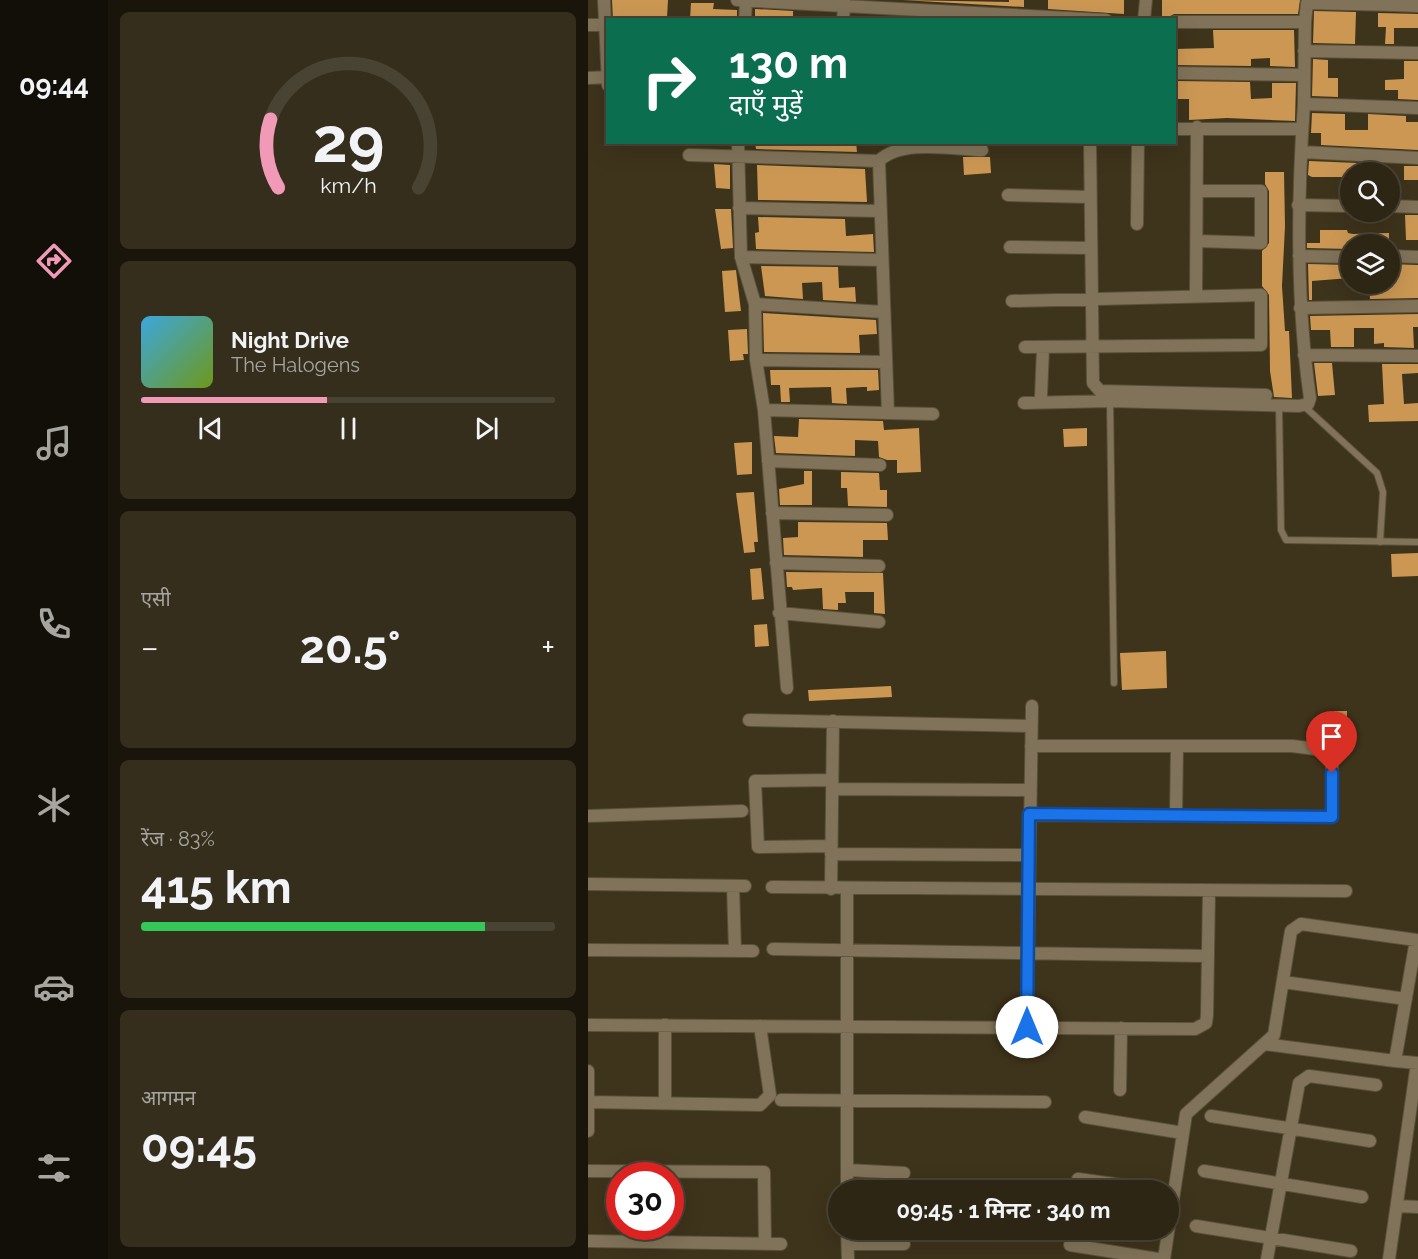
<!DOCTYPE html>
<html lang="hi">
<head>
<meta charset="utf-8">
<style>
  :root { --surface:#2e2614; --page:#362e1d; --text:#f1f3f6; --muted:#a7a5a0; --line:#494334; --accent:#f09ab7 }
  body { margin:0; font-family:Raleway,"Noto Sans Devanagari",sans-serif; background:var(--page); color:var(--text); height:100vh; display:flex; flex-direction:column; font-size:22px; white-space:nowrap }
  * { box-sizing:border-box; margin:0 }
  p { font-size:20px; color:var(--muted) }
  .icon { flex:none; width:33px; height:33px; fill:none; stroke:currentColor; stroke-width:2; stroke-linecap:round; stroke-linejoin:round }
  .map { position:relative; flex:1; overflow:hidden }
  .drawer { display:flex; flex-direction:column; gap:12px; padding:12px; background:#19150b; width:480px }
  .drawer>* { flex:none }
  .banner { position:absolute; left:18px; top:18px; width:570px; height:126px; border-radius:0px; box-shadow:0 6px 24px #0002,0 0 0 2px var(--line); background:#0b6e4f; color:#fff; overflow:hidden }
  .fabs { position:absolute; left:752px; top:162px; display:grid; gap:12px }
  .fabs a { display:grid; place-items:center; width:60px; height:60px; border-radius:50%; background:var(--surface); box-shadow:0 6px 24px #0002,0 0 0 2px var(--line); font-size:30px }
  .speed { position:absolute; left:18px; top:1162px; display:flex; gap:12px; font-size:30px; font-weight:700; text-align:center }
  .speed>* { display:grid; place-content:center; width:78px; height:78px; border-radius:50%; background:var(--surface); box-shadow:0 6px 24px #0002,0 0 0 2px var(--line); line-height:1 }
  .speed .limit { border:9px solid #d22; background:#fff; color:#111 }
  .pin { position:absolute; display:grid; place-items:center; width:51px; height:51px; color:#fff; margin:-62px -26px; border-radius:50% 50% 50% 0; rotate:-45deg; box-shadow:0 0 6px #0007 }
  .pin .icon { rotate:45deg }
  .me { position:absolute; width:66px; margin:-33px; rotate:0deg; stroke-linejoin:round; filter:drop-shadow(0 0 4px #0008) }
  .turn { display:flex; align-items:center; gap:21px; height:126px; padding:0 24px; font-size:27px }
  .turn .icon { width:78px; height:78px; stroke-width:2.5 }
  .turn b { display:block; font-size:42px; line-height:51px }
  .big { font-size:45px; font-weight:700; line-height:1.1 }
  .drawer .card { flex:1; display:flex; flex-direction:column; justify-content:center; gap:9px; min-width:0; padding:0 21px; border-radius:9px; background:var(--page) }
  .drawer .dial { align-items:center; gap:0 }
  .dial svg { height:156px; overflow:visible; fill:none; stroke:var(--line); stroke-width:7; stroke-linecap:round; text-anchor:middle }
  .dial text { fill:var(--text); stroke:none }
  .song { display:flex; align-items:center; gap:18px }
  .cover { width:72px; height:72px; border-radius:9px; background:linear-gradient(135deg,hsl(200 70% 55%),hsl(80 70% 35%)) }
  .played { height:6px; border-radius:3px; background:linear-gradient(90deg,var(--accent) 45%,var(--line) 45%) }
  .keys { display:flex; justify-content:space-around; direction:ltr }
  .heat { display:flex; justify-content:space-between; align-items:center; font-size:33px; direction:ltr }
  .charge { height:9px; border-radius:4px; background:linear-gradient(90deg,#34c759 83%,var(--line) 0) }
  .trip { position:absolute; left:240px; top:1180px; width:351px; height:60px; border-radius:30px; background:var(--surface); box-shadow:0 6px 24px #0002,0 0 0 2px var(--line); font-weight:700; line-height:60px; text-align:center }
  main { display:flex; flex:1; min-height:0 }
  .dock { display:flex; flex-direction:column; width:108px; justify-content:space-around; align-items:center; background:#120f08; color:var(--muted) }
  .dock .icon { width:42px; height:42px }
  .dock .current { color:var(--accent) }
  .dock b { font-size:27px; color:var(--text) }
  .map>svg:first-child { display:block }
</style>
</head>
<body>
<main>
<nav class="dock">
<b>09:44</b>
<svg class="icon current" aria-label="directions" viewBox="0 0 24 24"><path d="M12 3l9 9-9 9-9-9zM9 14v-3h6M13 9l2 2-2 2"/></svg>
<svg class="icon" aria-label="music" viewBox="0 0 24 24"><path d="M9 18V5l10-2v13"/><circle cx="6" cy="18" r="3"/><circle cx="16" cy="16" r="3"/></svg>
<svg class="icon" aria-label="phone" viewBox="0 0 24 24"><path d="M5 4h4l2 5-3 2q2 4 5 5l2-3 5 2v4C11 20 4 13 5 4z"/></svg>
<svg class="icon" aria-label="climate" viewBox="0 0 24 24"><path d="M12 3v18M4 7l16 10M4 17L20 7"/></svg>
<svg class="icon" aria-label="car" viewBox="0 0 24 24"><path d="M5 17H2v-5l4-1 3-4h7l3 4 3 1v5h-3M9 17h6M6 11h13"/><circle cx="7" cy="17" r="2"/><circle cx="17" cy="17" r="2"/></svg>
<svg class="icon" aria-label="filters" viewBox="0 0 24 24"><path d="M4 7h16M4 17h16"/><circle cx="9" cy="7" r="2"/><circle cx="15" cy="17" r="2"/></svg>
</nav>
<section class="drawer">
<div class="card dial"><svg viewBox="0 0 100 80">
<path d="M14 69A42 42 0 1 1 86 69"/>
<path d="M14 69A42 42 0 0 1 10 34" stroke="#f09ab7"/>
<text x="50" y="56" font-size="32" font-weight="700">29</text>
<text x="50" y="72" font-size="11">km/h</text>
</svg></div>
<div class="card">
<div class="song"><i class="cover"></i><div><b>Night Drive</b><p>The Halogens</p></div></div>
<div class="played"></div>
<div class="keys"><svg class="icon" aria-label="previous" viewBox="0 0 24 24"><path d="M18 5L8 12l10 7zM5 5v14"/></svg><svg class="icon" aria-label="pause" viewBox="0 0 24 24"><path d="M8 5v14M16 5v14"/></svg><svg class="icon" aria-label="next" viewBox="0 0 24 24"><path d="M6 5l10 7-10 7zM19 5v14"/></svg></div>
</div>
<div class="card"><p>एसी</p>
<div class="heat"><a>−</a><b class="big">20.5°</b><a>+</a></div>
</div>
<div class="card"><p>रेंज · 83%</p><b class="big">415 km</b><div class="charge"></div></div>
<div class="card"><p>आगमन</p><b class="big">09:45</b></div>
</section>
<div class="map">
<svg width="830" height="1259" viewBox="0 0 830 1259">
  <rect width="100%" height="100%" fill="#3e331b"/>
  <path fill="#cb9753" d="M24 0H80L79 18 25 20Z
    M314 0 421 2V0H436V7Z
    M460 0H536V14L460 9Z
    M574 0H712L710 14H586L579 18H574Z
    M103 3H126L125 9 149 10V20L102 19Z
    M167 9 205 11V20H167Z
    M726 11 768 12 767 44 725 43Z
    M790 13 830 14V28H806V44H797L798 27H790Z
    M625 30H706L707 67 682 66V58L663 59V66L586 65V49L626 48Z
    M725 59 740 60V78H750V97L724 96Z
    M816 61H830V100L810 99V90H797V80L816 79Z
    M587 81 662 82 663 99 684 98V83H708L707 121 639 118 601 120V99H587Z
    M724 113 757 114V130H780V114L818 116V122H830V150L733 145V133H723Z
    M167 142H268L269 152 168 149Z
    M375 157H402L403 173 376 175Z
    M721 161 794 164V172H757V177H724L720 175Z
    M126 164 142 165V189L128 188Z
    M169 165 277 169 279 202 170 200Z
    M816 166H830V180H816Z
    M677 172H696L697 226 694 286 697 331H701L704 398 686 397 682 371 681 295 674 286V251L681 243V191L677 184Z
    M127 209H143L145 248 133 249Z
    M817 215H830V240H818Z
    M170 217 257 219 258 236 285 234 286 252 168 249 167 233 171 232Z
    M732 230H759L760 233 765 234 801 233V244H762L761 249 719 248V243H732Z
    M720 264 761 265 762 278 724 281V300H721Z
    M801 264 830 265V298L782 299 781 284H801Z
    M173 266 250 267 251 288 267 287 268 302 235 300 234 282 214 283 215 299 177 296Z
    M148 270 153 311 137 312 134 271Z
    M175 313 288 320 289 334 271 335 272 353 176 352Z
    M830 314V327H825L826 348 796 347V343L786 344V328H766V347H743L742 330H723L722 316Z
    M159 329 160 354H155L156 360 142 361 140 330Z
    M744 363 747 395 730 396 726 363Z
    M794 364H830V373L814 374 816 404 830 403V421L781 422 780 405 796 404Z
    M182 370H290L291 390 279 391V387H275L258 388 259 404 244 403 243 387 201 388 202 402H193L192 385H183Z
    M211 419 295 421 296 430 331 428 333 472 309 473V460H299L291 457 290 441 267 440V456L188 453 186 436 210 437Z
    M499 428V446L476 447 475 429Z
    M164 442V474L149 475 146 443Z
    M216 471H224V505H192L191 489 216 484Z
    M253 472 291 473 292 490H299V507L260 506 259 488H253Z
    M166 492 170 542H166L167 552 156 553 148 493Z
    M210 522 299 523 300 540H275V557L196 555 195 538 210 537Z
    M830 553V576L804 577 803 554Z
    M173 568 176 599 164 600 162 569Z
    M198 572 295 573 297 614 286 613V592H257L258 603H250V610L235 609 234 588 205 590 204 587H199Z
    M179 624 181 646 167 647 166 625Z
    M578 651 579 688 534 690 532 653Z
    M303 686 304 697 221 701 220 690Z
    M746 711H759V726H746Z"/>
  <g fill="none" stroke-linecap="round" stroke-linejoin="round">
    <g stroke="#5a513b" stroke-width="8">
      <path id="service" d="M522 402 526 683
        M691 406 693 530 698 540 829 542
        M716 406 789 473 795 492 792 542"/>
    </g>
    <g stroke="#5a513b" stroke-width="14">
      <path id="minor" d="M16 0 20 85
        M149 0 256 6V0
        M807 5 830 6
        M157 20 158 0
        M255 20 256 6 518 20
        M556 20 558 0
        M586 22H717L716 104 830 108
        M717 22 719 3 807 5V0
        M0 25H17
        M716 51 830 53
        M586 73 716 75
        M0 78 19 77
        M586 129H714
        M150 142 153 257 167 304 168 360 176 410 199 688
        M502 142 505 383 512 391 678 395
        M714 152 830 158
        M101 155 291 161
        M420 195 502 197
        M710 205 762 206
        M801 206 830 207
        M151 208 291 211
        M549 224 550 142
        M609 241 673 243V191H610
        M422 247 503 248
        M711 256 762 257
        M801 256 830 257
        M153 257 294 260
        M608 296 609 127
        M424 301 673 295V345L437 347
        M167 304 296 312
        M712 308 830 306
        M716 355 830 356
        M168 360 298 362
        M453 396 455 348
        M436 403 522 401 711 406 720 404 722 398C708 301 709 202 716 104
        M176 410 300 413
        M345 414 300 413 291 161C313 139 364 149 394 150
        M180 461 292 465
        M184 513 299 515
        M188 563 291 566
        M191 613 291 622
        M161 720 443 726
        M244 789 441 790
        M441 815 744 817V751L704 746H443
        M0 816 154 811
        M588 816 589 746
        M243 846 170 847 167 781 244 780
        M243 854 440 855
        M0 884 157 886
        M145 886 147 951
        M184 887 758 891
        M243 889 245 721
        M185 949 620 956
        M0 950 165 951
        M695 982 818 999
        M0 1025 607 1029 618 1023 619 1015 621 891
        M77 1025V1102
        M439 1027 444 706
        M676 1044 807 1061
        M0 1071V1131
        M532 1090 533 1028
        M193 1100 457 1102
        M0 1102 172 1105 182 1095 172 1026
        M623 1116 782 1141
        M497 1117 595 1133
        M259 1170 316 1173
        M0 1171 176 1172 177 1244
        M616 1171 774 1197
        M490 1179 576 1191
        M259 1191V889
        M809 1206 830 1207
        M608 1226 763 1251
        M259 1230 260 1259
        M0 1241 193 1244
        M260 1244H316
        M482 1245 570 1259
        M576 1259 598 1114 686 1035 703 931 713 924 828 940 807 1061 829 1063 801 1259
        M679 1259 711 1083 721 1076 788 1085"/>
    </g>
    <use href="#service" stroke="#807359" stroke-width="6"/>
    <use href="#minor" stroke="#807359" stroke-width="12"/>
  </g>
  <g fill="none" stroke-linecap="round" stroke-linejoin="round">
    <g stroke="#114b97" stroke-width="15">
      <path id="route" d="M439 1027 441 814 744 817V773"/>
    </g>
    <use href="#route" stroke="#1a73e8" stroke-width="10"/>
  </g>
</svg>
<div class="fabs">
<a><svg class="icon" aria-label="search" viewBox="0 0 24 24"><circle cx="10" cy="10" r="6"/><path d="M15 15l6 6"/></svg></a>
<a><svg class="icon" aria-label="layers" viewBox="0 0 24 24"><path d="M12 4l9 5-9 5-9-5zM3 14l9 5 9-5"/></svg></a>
</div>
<div class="speed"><div class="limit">30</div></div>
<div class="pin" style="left:744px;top:773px;background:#d93025"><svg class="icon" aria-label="arrive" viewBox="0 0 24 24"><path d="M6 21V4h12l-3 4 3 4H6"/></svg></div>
<svg class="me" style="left:439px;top:1027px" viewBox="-20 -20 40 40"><circle r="19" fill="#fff"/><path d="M0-13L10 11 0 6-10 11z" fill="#1a73e8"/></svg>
<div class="trip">09:45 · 1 मिनट · 340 m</div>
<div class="banner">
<div class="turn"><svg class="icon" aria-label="right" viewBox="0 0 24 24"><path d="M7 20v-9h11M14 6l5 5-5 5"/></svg><div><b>130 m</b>दाएँ मुड़ें</div></div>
</div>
</div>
</main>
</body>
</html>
